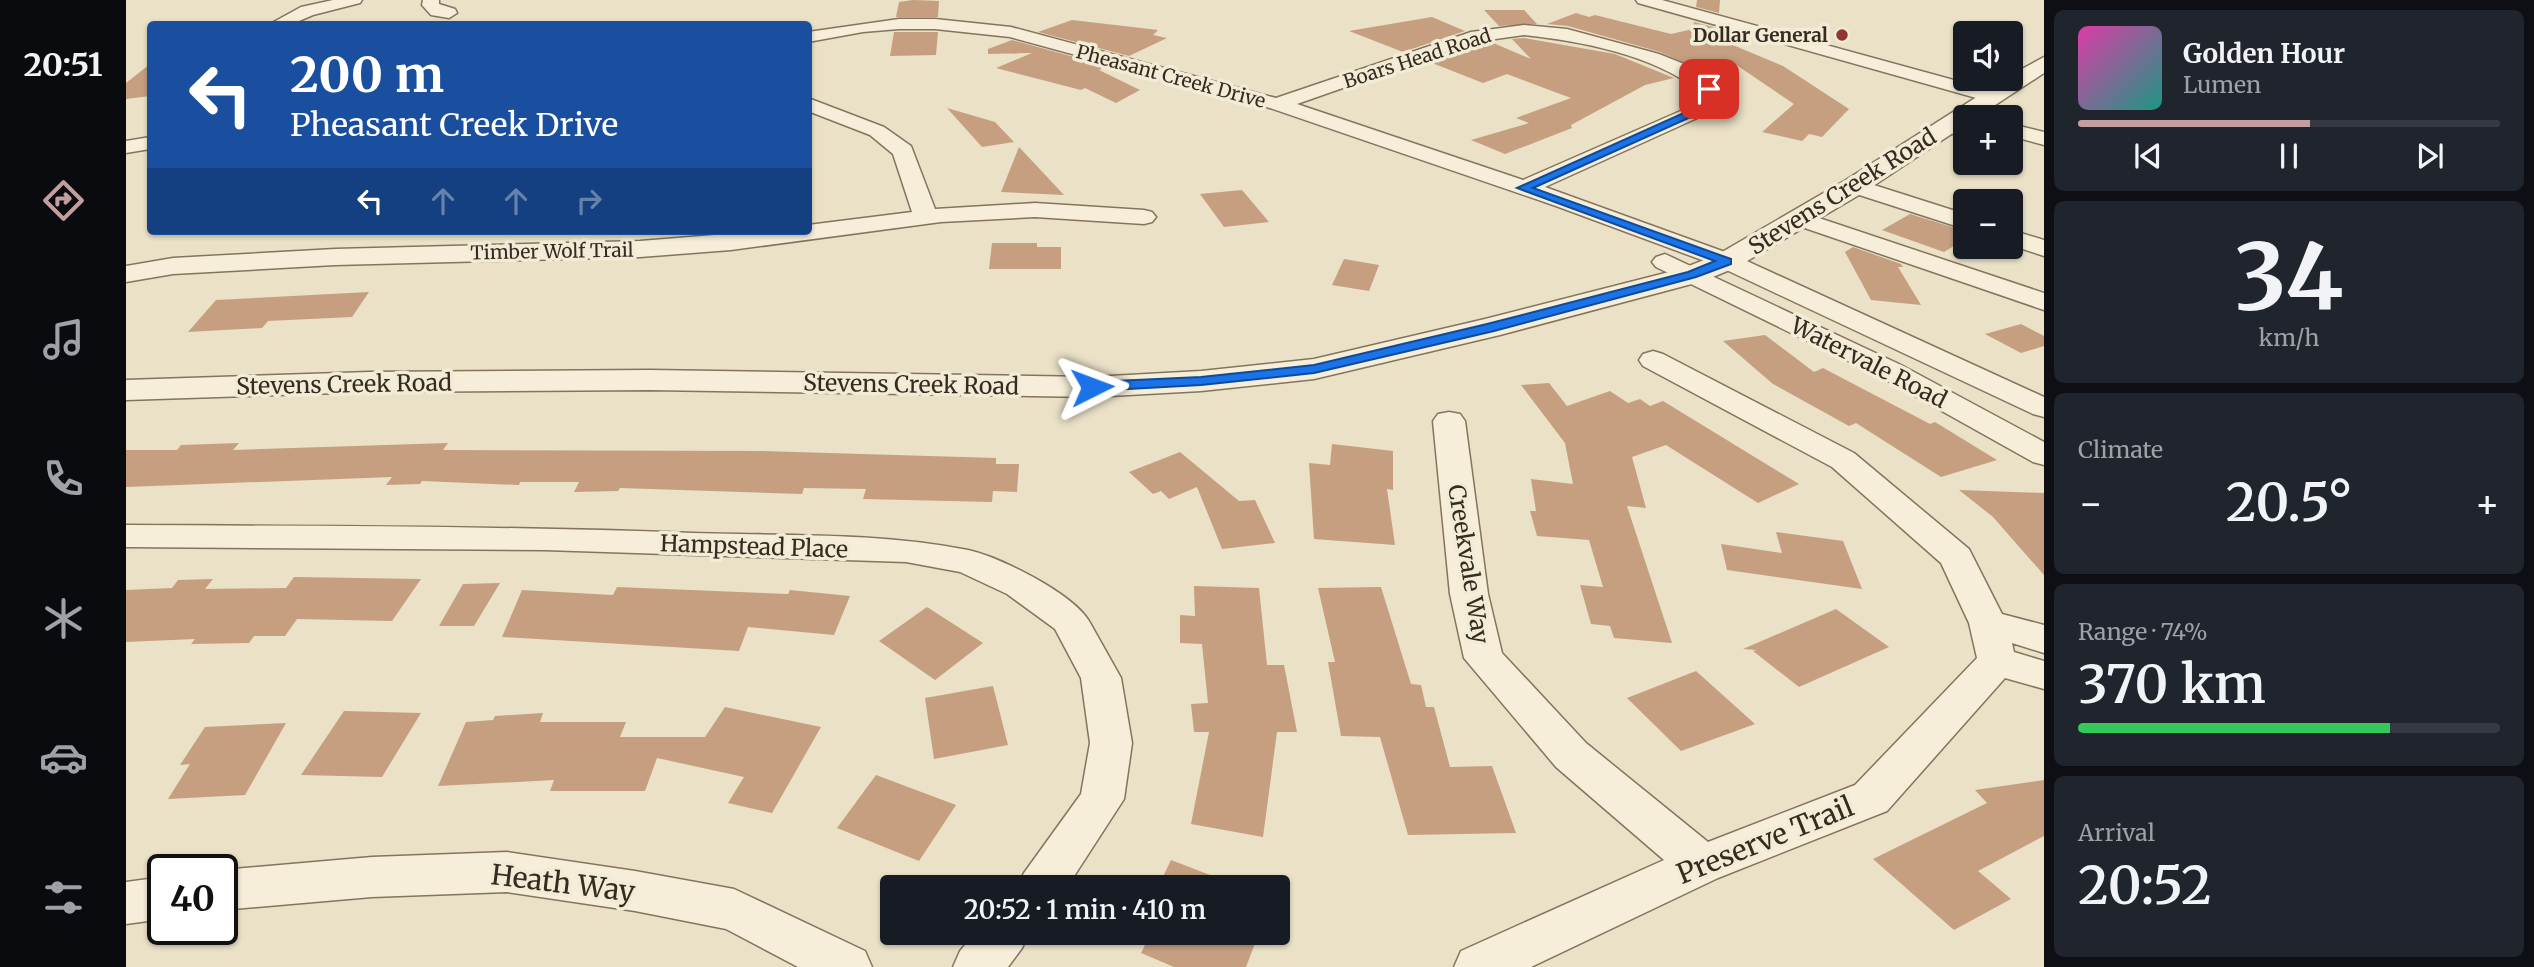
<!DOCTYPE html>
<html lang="en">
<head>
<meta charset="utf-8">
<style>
  :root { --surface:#171b24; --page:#20242c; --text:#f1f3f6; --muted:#9ea1a6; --line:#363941; --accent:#c49e9e }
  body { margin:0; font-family:Merriweather,serif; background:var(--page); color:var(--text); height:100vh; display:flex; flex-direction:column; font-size:26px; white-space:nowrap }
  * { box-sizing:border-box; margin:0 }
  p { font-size:23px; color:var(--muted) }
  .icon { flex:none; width:38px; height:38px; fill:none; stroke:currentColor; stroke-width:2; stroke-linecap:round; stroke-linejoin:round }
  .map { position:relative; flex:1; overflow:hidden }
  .side { display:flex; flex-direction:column; gap:10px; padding:10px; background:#0d0f14; width:490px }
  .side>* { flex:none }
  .hud { position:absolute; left:21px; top:21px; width:665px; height:214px; border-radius:7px; box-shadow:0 2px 5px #0004; background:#1a4fa0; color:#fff; overflow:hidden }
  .buttons { position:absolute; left:1827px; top:21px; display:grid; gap:14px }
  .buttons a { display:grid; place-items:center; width:70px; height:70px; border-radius:7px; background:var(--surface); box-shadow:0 2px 5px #0004; font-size:35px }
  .speed { position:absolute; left:21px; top:854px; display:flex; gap:14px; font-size:35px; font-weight:700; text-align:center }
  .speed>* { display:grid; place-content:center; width:91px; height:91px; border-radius:50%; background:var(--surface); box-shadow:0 2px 5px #0004; line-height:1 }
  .speed .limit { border:4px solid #111; border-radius:10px; background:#fff; color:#111 }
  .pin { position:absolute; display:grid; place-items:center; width:60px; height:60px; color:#fff; margin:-30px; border-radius:14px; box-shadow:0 4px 10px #0006 }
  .me { position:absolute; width:77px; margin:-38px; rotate:87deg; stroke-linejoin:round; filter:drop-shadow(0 0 5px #0008) }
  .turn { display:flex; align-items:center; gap:24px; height:147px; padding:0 28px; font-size:32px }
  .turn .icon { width:91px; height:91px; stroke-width:2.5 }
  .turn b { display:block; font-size:49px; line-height:60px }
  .lanes { display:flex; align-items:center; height:66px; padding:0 28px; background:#0003; justify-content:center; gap:35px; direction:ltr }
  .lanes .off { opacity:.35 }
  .big { font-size:52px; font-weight:600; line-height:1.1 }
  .side .widget { flex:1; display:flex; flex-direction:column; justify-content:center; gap:10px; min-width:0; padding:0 24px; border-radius:10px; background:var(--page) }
  .side .dial { align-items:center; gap:0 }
  .dial b { font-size:91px; line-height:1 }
  .song { display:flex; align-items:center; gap:21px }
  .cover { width:84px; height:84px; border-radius:10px; background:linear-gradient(135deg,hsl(320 70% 55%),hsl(170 70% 35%)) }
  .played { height:7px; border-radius:4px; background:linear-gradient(90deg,var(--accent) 55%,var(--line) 55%) }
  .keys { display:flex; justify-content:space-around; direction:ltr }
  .heat { display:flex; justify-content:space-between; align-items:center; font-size:38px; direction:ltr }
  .charge { height:10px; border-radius:5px; background:linear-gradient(90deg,#34c759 74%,var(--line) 0) }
  .trip { position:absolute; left:754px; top:875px; width:410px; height:70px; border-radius:7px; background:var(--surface); box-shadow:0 2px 5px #0004; font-weight:600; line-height:70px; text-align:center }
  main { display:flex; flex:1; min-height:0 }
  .dock { display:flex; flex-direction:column; width:126px; justify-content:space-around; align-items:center; background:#090b0e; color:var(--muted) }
  .dock .icon { width:49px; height:49px }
  .dock .on { color:var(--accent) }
  .dock b { font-size:32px; color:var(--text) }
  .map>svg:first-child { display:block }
</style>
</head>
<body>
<main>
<nav class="dock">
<b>20:51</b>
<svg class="icon on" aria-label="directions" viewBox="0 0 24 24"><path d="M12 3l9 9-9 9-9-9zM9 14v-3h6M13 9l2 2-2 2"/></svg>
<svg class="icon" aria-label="music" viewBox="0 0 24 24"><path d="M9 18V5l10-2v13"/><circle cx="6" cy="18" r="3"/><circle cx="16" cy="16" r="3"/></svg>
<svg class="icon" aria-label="phone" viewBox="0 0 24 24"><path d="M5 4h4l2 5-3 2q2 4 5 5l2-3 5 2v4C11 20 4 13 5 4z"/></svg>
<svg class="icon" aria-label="climate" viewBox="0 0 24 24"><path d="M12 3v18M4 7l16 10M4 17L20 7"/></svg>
<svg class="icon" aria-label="car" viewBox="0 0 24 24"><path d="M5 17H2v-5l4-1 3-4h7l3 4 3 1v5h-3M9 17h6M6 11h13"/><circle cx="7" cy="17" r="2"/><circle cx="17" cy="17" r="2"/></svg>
<svg class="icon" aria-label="filters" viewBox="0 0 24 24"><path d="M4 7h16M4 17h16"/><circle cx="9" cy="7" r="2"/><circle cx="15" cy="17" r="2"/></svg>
</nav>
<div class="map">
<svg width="1918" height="967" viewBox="0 0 1918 967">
  <rect width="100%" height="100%" fill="#eae1c7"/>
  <path fill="#c59f80" d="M787 0 813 1 812 17H770L773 2Z
    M1571 0H1594L1593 13 1570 7Z
    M1358 10H1398L1411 24 1373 26Z
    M1450 13 1463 17 1469 15 1545 34 1567 29 1568 22 1591 28 1590 38 1657 66 1723 109 1696 137 1683 134 1676 141 1636 132 1668 104 1606 62 1575 70 1534 52 1442 26 1421 24Z
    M1306 17 1339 31 1277 52 1223 31Z
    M946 20 1032 30 1027 35 1041 38 1003 56 912 32Z
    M768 32H812L810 55 764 56Z
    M1398 38 1489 54 1548 78 1519 85 1445 125 1446 128 1379 154 1345 140 1403 123 1390 118 1445 98 1381 74 1357 83 1301 61 1349 45 1365 42 1405 59 1386 39Z
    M886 40 981 66 973 70 1014 90 990 103 959 88 955 90 870 68 906 53 862 54V49Z
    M24 64V96L0 99V83Z
    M821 108 869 122 888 142 856 147Z
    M893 147 938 195 875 192Z
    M1116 190 1143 222 1098 227 1074 194Z
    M1784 214 1839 231V239L1818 252 1756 230Z
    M866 243H911V247H935V269H863Z
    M1727 247 1775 264 1777 267H1772L1795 305 1745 300 1719 252Z
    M1218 259 1253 265 1243 291 1206 285Z
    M243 292 226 317 142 321 136 328 62 332 90 300Z
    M1895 324 1918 336V346L1895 353 1859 334Z
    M1639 335 1688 372 1697 368 1804 424 1809 422 1871 460 1815 477 1730 423 1723 426 1647 384 1597 341Z
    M1423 383 1441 406 1484 391 1502 403 1514 399 1524 406 1537 401 1673 484 1632 503 1540 445 1506 457 1520 508 1501 506 1546 643 1488 638 1484 626 1465 624 1454 585 1477 587 1463 540 1411 536 1404 511H1410L1405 479 1447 484 1439 443 1395 385Z
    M113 443 107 450 322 443 317 450 635 451 870 458V464H893L891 492 867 491 866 502 737 499 740 489 678 488 676 494 494 488 492 491 448 492 453 482H394L393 485 296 481 294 484 260 485 266 477 0 487V450H51L55 445Z
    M1206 444 1267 451V490L1261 489 1269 545 1188 539 1183 463 1204 465Z
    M1054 452 1113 501 1129 500 1149 543 1096 549 1071 487 1043 499 1035 491 1027 494 1003 472Z
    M1833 490 1918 493V575L1867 517Z
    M1650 532 1717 541 1736 589 1601 570 1595 544 1656 553Z
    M168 577 295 579 266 621 171 619 159 636H128L123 643 65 644 69 639 0 642V590L46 588 52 580 87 579 79 589 160 588Z
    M374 583 348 626H313L337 584Z
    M1068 586 1133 588 1141 665H1158L1171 732H1151L1137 837 1065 824 1083 732H1068L1065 704 1082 703 1076 644 1054 643V615L1069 616Z
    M491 587 662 594 664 590 724 596 708 635 622 627 613 651 376 637 396 590 487 595Z
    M1255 587 1285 684 1295 685 1300 707H1308L1324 767 1366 766 1390 833 1282 835 1254 737 1215 736 1202 662H1209L1192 588Z
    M801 607 857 643 809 680 753 641Z
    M1710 609 1763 647 1673 687 1627 651 1631 650 1617 649Z
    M1570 671 1629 724 1555 751 1501 698Z
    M867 686 882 745 808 759 799 698Z
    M599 707 695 727 646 813 602 803 618 777 531 758 519 791H424L428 780 312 786 340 722 367 720 369 716 417 713 414 722H500L494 737H579Z
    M218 711 295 713 256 777 175 775Z
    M160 723 119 795 42 799 64 764 54 765 79 727Z
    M750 775 830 805 793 861 711 828Z
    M1918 780V836L1852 871 1885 899 1828 930 1747 859 1861 803 1849 790Z
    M1045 860 1110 885V887H1032Z
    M1025 933H1133L1120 967H1048L1015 953Z"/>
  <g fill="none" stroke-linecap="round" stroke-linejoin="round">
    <g stroke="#84745e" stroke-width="3">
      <path id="minor" d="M207 0H236L234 3 187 15 166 24H144L175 7Z
        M297 0H313V4L329 9 331 13 323 18 305 15 296 5Z
        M1510 0H1536L1875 93 1878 97 1875 101H1861L1512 3Z
        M773 19H809L885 27 1150 98 1345 32 1398 25 1441 29 1533 54 1568 68 1590 85 1594 100 1580 114 1419 187 1610 256 1918 397V417L1907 414 1592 266 1430 206 1144 108 884 37 809 29H773L737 32 682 42V32ZM1398 35C1455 41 1528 55 1573 91L1574 98 1566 106 1397 180 1171 104 1348 42Z
        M682 98 758 127 785 146 809 209 909 203 1018 210 1026 212 1030 217 1026 222 1018 224 909 217 815 222 605 250 514 257 209 265 47 274 0 282V266L47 258 209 249 514 241 639 231H682V225L786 212 767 154 744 135 682 111Z
        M1819 120 1839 125V137L1812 130 1809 126 1812 122Z
        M1885 124 1918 132V145L1885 136Z
        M24 137V149L0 153V141Z
        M1729 179 1839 214V229L1721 191 1718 186 1721 181Z
        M1675 212 1918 293V310L1667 224 1663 219 1667 214Z
        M1885 230 1918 240V256L1885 245Z
        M1539 254 1775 365 1918 442V465L1907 462 1755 377 1530 267 1526 262 1530 257Z
        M1527 351 1537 354 1728 453 1843 549 1876 614 1918 625V653L1886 643 1888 652 1918 661V689L1879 678 1761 811 1592 878 1405 967H1328L1335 951 1538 860 1430 767 1338 658 1324 594 1307 421 1312 414 1323 412 1334 414 1339 421 1362 594 1376 653 1460 743 1582 842 1729 785 1851 658 1843 623 1815 563 1706 467 1517 366 1513 360 1517 354Z
        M0 525C189 526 378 526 567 533 658 536 752 532 842 550 874 557 946 593 963 621L995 678 1006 743 998 799 941 887H891L898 873 955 794 964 743 955 678 929 629 881 594 834 572 780 562 419 550 0 547Z
        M381 852 509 871 608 889 739 951 746 967H672L600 929 509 911 381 892 246 897 96 910V870L246 857Z
        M37 877V919L0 924V882Z
        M849 933H903L896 948 882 967H827L834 951Z"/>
    </g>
    <g stroke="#84745e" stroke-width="3">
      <path id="tertiary" d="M1918 57V73L1851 117H1839V125L1738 192 1611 267 1577 281 1374 335 1188 379 1075 391 966 397 524 390 243 392 0 400V380L243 372 524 370 966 377 1075 371 1188 359 1359 319 1555 269 1591 255 1720 180 1879 79H1885V75Z"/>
    </g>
    <use href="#minor" fill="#f6eed9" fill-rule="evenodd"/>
    <use href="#tertiary" fill="#f6eed9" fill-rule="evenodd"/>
  </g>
  <path fill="#1a73e8" stroke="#114b97" stroke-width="2" d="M1583 86 1587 89 1588 100 1576 112 1407 188 1605 259V264L1570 277 1368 331 1188 373 1075 385 966 391 959 387 966 382 1075 377 1188 365 1361 324 1562 272 1589 261 1391 188 1569 108 1579 99 1578 89Z"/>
  <circle fill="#8e3633" stroke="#f2ebd5" stroke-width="2.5" cx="1716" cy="35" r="7"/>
  <g text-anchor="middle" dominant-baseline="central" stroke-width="7" stroke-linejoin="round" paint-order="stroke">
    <g font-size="19" font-weight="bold" fill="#362b20" stroke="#f2ebd5" text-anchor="end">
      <text x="1702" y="35">Dollar General</text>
    </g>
    <g font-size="19" fill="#362b20" stroke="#f2ebd5">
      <text transform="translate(1291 58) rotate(-18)">Boars Head Road</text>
      <text transform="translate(1045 76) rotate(15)">Pheasant Creek Drive</text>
      <text transform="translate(426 251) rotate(-1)">Timber Wolf Trail</text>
    </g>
    <g font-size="23" fill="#362b20" stroke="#f2ebd5">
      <text transform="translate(1716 191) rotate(-32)">Stevens Creek Road</text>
      <text transform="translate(1743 362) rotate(27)">Watervale Road</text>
      <text transform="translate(218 384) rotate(-1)">Stevens Creek Road</text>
      <text transform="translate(785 384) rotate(1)">Stevens Creek Road</text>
      <text transform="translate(628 546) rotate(2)">Hampstead Place</text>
      <text transform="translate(1343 564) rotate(81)">Creekvale Way</text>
    </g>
    <g font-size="28" fill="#362b20" stroke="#f2ebd5">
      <text transform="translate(1639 840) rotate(-22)">Preserve Trail</text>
      <text transform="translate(437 883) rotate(7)">Heath Way</text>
    </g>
  </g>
</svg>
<div class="buttons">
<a><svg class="icon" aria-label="sound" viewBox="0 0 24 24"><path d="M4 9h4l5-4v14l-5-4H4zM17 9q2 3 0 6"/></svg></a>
<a>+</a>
<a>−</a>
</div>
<div class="speed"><div class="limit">40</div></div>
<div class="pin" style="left:1583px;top:89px;background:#d93025"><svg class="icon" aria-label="arrive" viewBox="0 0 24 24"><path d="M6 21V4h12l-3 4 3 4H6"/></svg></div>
<svg class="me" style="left:966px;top:387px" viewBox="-20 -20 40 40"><path d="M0-17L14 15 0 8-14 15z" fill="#1a73e8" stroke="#fff" stroke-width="4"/></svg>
<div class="trip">20:52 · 1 min · 410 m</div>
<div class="hud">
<div class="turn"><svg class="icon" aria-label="left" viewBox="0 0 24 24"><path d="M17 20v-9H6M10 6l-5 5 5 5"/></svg><div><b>200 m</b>Pheasant Creek Drive</div></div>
<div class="lanes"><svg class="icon" aria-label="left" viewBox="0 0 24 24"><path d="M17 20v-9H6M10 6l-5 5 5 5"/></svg><svg class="icon off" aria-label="ahead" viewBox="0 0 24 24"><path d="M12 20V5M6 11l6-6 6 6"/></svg><svg class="icon off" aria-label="ahead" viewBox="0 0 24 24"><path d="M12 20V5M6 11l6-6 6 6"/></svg><svg class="icon off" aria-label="right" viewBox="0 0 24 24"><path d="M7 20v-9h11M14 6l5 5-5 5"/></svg></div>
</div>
</div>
<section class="side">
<div class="widget">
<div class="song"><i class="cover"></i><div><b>Golden Hour</b><p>Lumen</p></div></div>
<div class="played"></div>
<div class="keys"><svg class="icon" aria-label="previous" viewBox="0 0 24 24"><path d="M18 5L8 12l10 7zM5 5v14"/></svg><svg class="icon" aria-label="pause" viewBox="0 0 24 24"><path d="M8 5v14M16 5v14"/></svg><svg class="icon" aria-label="next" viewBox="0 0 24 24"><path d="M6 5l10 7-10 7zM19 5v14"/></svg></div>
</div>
<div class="widget dial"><b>34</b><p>km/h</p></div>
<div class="widget"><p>Climate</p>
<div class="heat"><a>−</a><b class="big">20.5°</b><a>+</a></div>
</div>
<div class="widget"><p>Range · 74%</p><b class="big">370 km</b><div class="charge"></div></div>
<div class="widget"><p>Arrival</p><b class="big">20:52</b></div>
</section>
</main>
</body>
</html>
